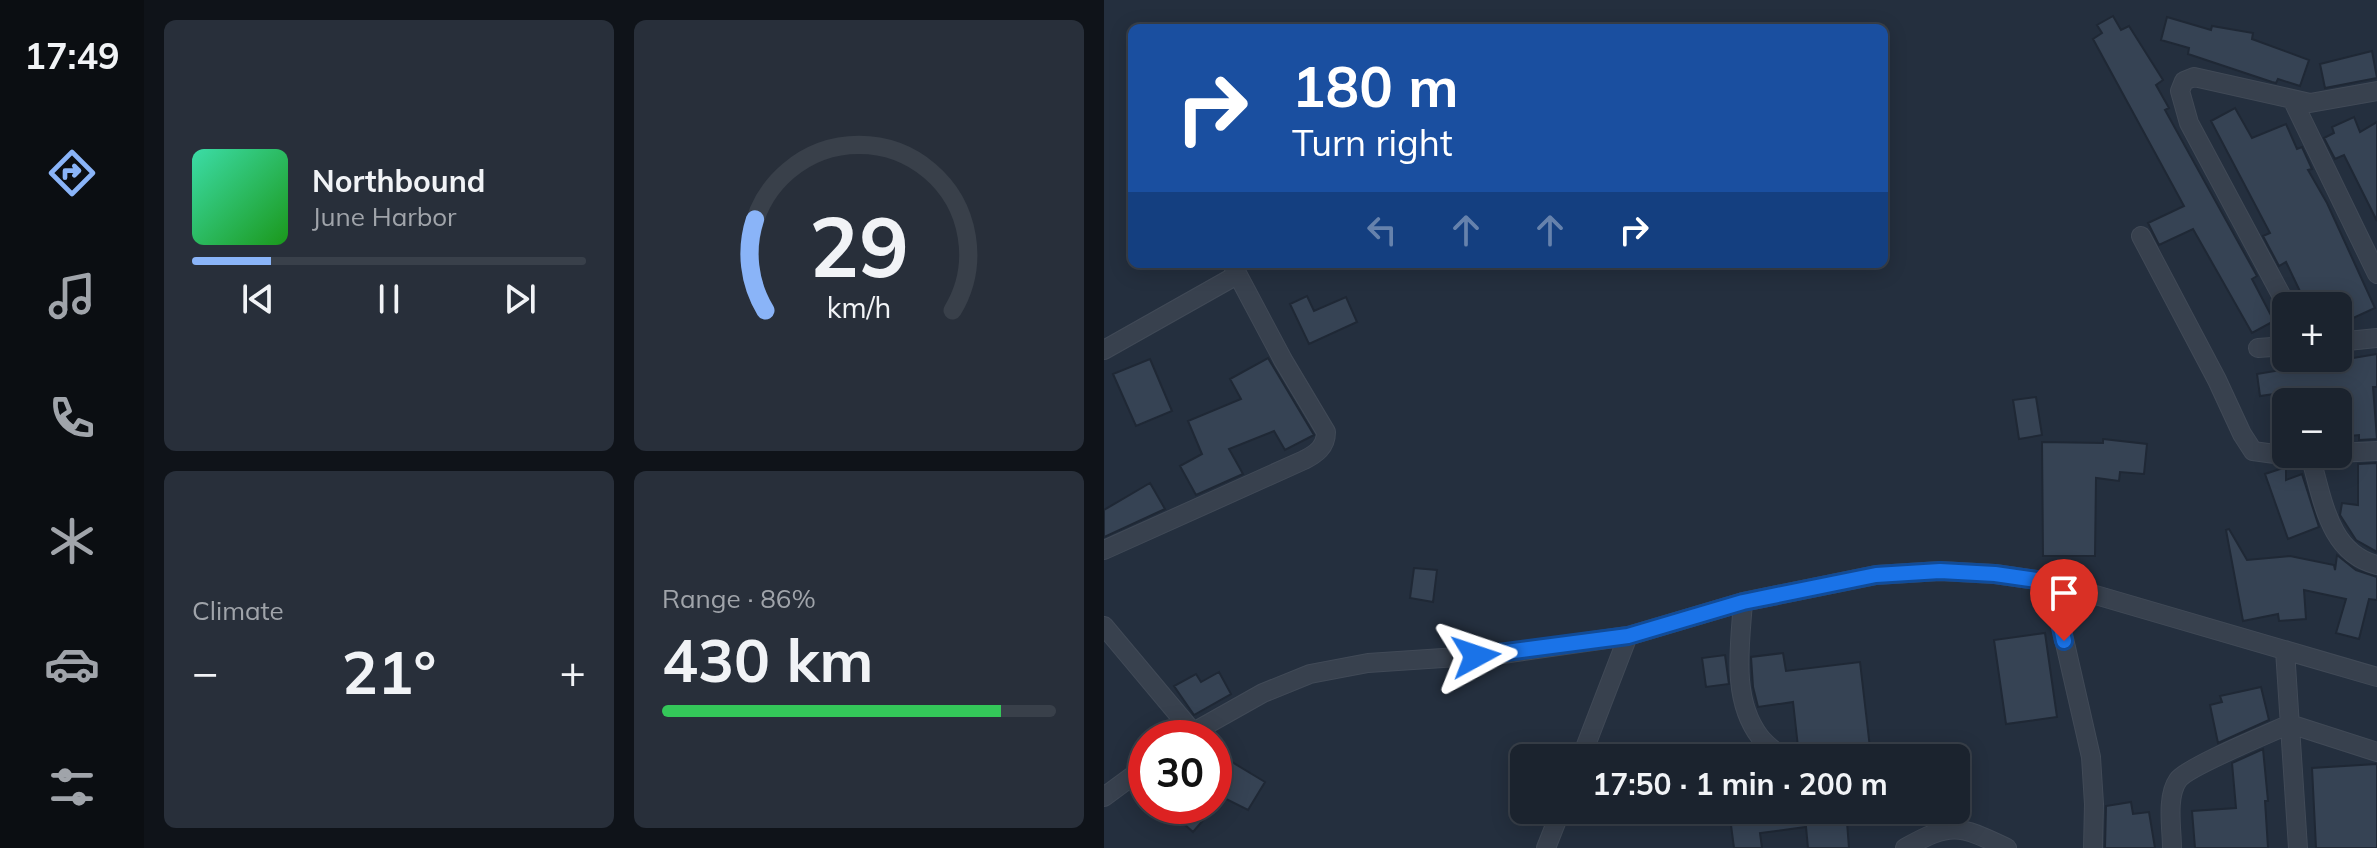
<!DOCTYPE html>
<html lang="en">
<head>
<meta charset="utf-8">
<style>
  :root { --surface:#1b232e; --page:#282f3a; --text:#f1f3f6; --muted:#a0a4aa; --line:#39404a; --accent:#8ab4f8 }
  body { margin:0; font-family:Mulish,sans-serif; background:var(--page); color:var(--text); height:100vh; display:flex; flex-direction:column; font-size:30px; white-space:nowrap }
  * { box-sizing:border-box; margin:0 }
  p { font-size:26px; color:var(--muted) }
  .icon { flex:none; width:44px; height:44px; fill:none; stroke:currentColor; stroke-width:2; stroke-linecap:round; stroke-linejoin:round }
  .map { position:relative; flex:1; overflow:hidden }
  .drawer { display:flex; flex-direction:column; gap:20px; padding:20px; background:#0f1319; width:960px }
  .drawer>* { flex:none }
  .hud { position:absolute; left:24px; top:24px; width:760px; height:244px; border-radius:12px; box-shadow:0 4px 20px #0003,0 0 0 2px var(--line); background:#1a4fa0; color:#fff; overflow:hidden }
  .fabs { position:absolute; left:1168px; top:292px; display:grid; gap:16px }
  .fabs a { display:grid; place-items:center; width:80px; height:80px; border-radius:12px; background:var(--surface); box-shadow:0 4px 20px #0003,0 0 0 2px var(--line); font-size:40px }
  .speed { position:absolute; left:24px; top:720px; display:flex; gap:16px; font-size:40px; font-weight:700; text-align:center }
  .speed>* { display:grid; place-content:center; width:104px; height:104px; border-radius:50%; background:var(--surface); box-shadow:0 4px 20px #0003,0 0 0 2px var(--line); line-height:1 }
  .speed .limit { border:12px solid #d22; background:#fff; color:#111 }
  .pin { position:absolute; display:grid; place-items:center; width:68px; height:68px; color:#fff; margin:-82px -34px; border-radius:50% 50% 50% 0; rotate:-45deg; box-shadow:0 0 8px #0007 }
  .pin .icon { rotate:45deg }
  .me { position:absolute; width:88px; margin:-44px; rotate:85deg; stroke-linejoin:round; filter:drop-shadow(0 0 6px #0008) }
  .turn { display:flex; align-items:center; gap:28px; height:168px; padding:0 32px; font-size:36px }
  .turn .icon { width:104px; height:104px; stroke-width:2.5 }
  .turn b { display:block; font-size:56px; line-height:68px }
  .lanes { display:flex; align-items:center; height:76px; padding:0 32px; background:#0003; justify-content:center; gap:40px; direction:ltr }
  .lanes .off { opacity:.35 }
  .big { font-size:60px; font-weight:700; line-height:1.1 }
  .drawer .card { flex:1; display:flex; flex-direction:column; justify-content:center; gap:12px; min-width:0; padding:0 28px; border-radius:12px; background:var(--page) }
  .drawer .dial { align-items:center; gap:0 }
  .dial svg { height:208px; overflow:visible; fill:none; stroke:var(--line); stroke-width:7; stroke-linecap:round; text-anchor:middle }
  .dial text { fill:var(--text); stroke:none }
  .song { display:flex; align-items:center; gap:24px }
  .cover { width:96px; height:96px; border-radius:12px; background:linear-gradient(135deg,hsl(160 70% 55%),hsl(120 70% 35%)) }
  .played { height:8px; border-radius:4px; background:linear-gradient(90deg,var(--accent) 20%,var(--line) 20%) }
  .keys { display:flex; justify-content:space-around; direction:ltr }
  .heat { display:flex; justify-content:space-between; align-items:center; font-size:44px; direction:ltr }
  .charge { height:12px; border-radius:6px; background:linear-gradient(90deg,#34c759 86%,var(--line) 0) }
  .drawer .tiles { flex:1; display:grid; gap:20px; grid-template-columns:repeat(2,1fr) }
  .trip { position:absolute; left:406px; top:744px; width:460px; height:80px; border-radius:12px; background:var(--surface); box-shadow:0 4px 20px #0003,0 0 0 2px var(--line); font-weight:700; line-height:80px; text-align:center }
  main { display:flex; flex:1; min-height:0 }
  .dock { display:flex; flex-direction:column; width:144px; justify-content:space-around; align-items:center; background:#0b0e12; color:var(--muted) }
  .dock .icon { width:56px; height:56px }
  .dock .selected { color:var(--accent) }
  .dock b { font-size:36px; color:var(--text) }
  .map>svg:first-child { display:block }
</style>
</head>
<body>
<main>
<nav class="dock">
<b>17:49</b>
<svg class="icon selected" aria-label="directions" viewBox="0 0 24 24"><path d="M12 3l9 9-9 9-9-9zM9 14v-3h6M13 9l2 2-2 2"/></svg>
<svg class="icon" aria-label="music" viewBox="0 0 24 24"><path d="M9 18V5l10-2v13"/><circle cx="6" cy="18" r="3"/><circle cx="16" cy="16" r="3"/></svg>
<svg class="icon" aria-label="phone" viewBox="0 0 24 24"><path d="M5 4h4l2 5-3 2q2 4 5 5l2-3 5 2v4C11 20 4 13 5 4z"/></svg>
<svg class="icon" aria-label="climate" viewBox="0 0 24 24"><path d="M12 3v18M4 7l16 10M4 17L20 7"/></svg>
<svg class="icon" aria-label="car" viewBox="0 0 24 24"><path d="M5 17H2v-5l4-1 3-4h7l3 4 3 1v5h-3M9 17h6M6 11h13"/><circle cx="7" cy="17" r="2"/><circle cx="17" cy="17" r="2"/></svg>
<svg class="icon" aria-label="filters" viewBox="0 0 24 24"><path d="M4 7h16M4 17h16"/><circle cx="9" cy="7" r="2"/><circle cx="15" cy="17" r="2"/></svg>
</nav>
<section class="drawer">
<div class="tiles">
<div class="card">
<div class="song"><i class="cover"></i><div><b>Northbound</b><p>June Harbor</p></div></div>
<div class="played"></div>
<div class="keys"><svg class="icon" aria-label="previous" viewBox="0 0 24 24"><path d="M18 5L8 12l10 7zM5 5v14"/></svg><svg class="icon" aria-label="pause" viewBox="0 0 24 24"><path d="M8 5v14M16 5v14"/></svg><svg class="icon" aria-label="next" viewBox="0 0 24 24"><path d="M6 5l10 7-10 7zM19 5v14"/></svg></div>
</div>
<div class="card dial"><svg viewBox="0 0 100 80">
<path d="M14 69A42 42 0 1 1 86 69"/>
<path d="M14 69A42 42 0 0 1 10 34" stroke="#8ab4f8"/>
<text x="50" y="56" font-size="32" font-weight="700">29</text>
<text x="50" y="72" font-size="11">km/h</text>
</svg></div>
<div class="card"><p>Climate</p>
<div class="heat"><a>−</a><b class="big">21°</b><a>+</a></div>
</div>
<div class="card"><p>Range · 86%</p><b class="big">430 km</b><div class="charge"></div></div>
</div>
</section>
<div class="map">
<svg width="1273" height="848" viewBox="0 0 1273 848">
  <rect width="100%" height="100%" fill="#242f3e"/>
  <path fill="#364354" stroke="#1f2835" stroke-width="2" d="M1009 16 1017 30 1025 26 1059 80 1052 85 1065 108 1061 110 1153 276 1148 279 1170 321 1148 333 1089 229 1055 245 1044 223 1080 206 989 39 998 33 993 25Z
    M1063 17 1107 30 1108 26 1149 33 1148 39 1205 60 1196 86 1174 79 1172 83 1168 82 1084 54 1085 48 1057 40Z
    M1268 51 1273 78 1221 88 1216 64Z
    M1131 108 1148 138 1182 124 1193 149 1198 147 1208 169 1204 170 1223 203 1271 308 1234 325V306H1203L1182 262 1175 266 1159 236 1166 233 1107 121Z
    M1250 117 1256 132 1273 122V221L1240 155 1231 159 1220 138 1230 133 1228 127Z
    M203 296 210 311 242 297 253 322 205 344 186 304Z
    M1273 354V387H1269L1273 439 1255 440V435L1234 437V402H1179L1178 393 1156 396 1153 374Z
    M164 358 210 435 181 450 170 431 125 449 139 474 92 495 76 466 98 454 84 421 137 399 126 379Z
    M46 359 68 411 32 426 9 374Z
    M932 397 938 435 915 439 909 400Z
    M999 439 1043 444 1040 474 1016 472 1015 481 992 478 991 556H939L938 442 999 443Z
    M1273 463V552L1252 540 1236 515 1238 503 1254 505V464Z
    M1182 467V480L1198 474 1215 527 1184 539 1161 474Z
    M46 483 61 509 0 537V510Z
    M1125 529 1143 560 1186 556 1230 565 1231 570 1233 555 1252 570 1273 577V600L1265 599 1255 639 1232 633 1242 599 1200 590 1202 619 1175 621 1174 614 1139 621 1122 530Z
    M310 568 333 570 329 602 306 598Z
    M941 633 953 717 902 724 890 640Z
    M679 653 682 671 756 662 766 748 695 756 689 702 654 707 649 687 647 657Z
    M621 655 625 684 602 687 598 658Z
    M115 672 127 694 90 715 70 686 92 674 97 682Z
    M1157 687 1165 720 1114 743 1106 705 1118 702 1116 696Z
    M1159 749 1164 801H1161L1164 848H1091L1088 811 1132 808 1128 763Z
    M118 756 161 782 144 810 110 793V769Z
    M1273 764V848H1212L1208 768Z
    M1027 802 1029 814 1045 812 1051 848H1001L1002 806Z
    M60 806H87L101 818 89 832Z
    M625 810H749L750 821 743 822 745 848H704L702 827 656 833 658 848H630Z"/>
  <g fill="none" stroke-linecap="round" stroke-linejoin="round">
    <g stroke="#414a57" stroke-width="20">
      <path id="street" d="M1189 101 1273 274
        M1037 236 1113 380 1138 434 1149 451 1178 455 1206 456
        M1183 306 1085 123 1076 91 1080 81 1090 77 1206 103 1273 91
        M1234 342 1273 338
        M1154 348 1182 346
        M0 350 133 275
        M1234 453 1273 451
        M1224 454 1206 456C1219 498 1224 553 1273 565
        M0 550 200 460C212 454 222 447 222 432L179 360 128 264
        M947 582 987 757 990 804 989 848
        M639 602C636 646 627 699 656 737 662 745 671 751 679 758
        M0 626 88 731
        M1181 650 1194 848
        M79 738 159 693 206 674 264 663 399 654 524 636 639 602 772 575 836 571 891 574 947 582 1273 677
        M477 758 524 636
        M0 797 42 766
        M442 848 457 810
        M801 848C848 821 856 826 903 848
        M1068 848C1068 829 1062 797 1074 780 1083 767 1166 733 1186 724L1273 752"/>
    </g>
    <use href="#street" stroke="#38414e" stroke-width="18"/>
  </g>
  <g fill="none" stroke-linecap="round" stroke-linejoin="round">
    <g stroke="#114b97" stroke-width="20">
      <path id="route" d="M372 656 524 636 639 602 772 575 836 571 891 574 947 582 960 641"/>
    </g>
    <use href="#route" stroke="#1a73e8" stroke-width="14"/>
  </g>
</svg>
<div class="fabs">
<a>+</a>
<a>−</a>
</div>
<div class="speed"><div class="limit">30</div></div>
<div class="pin" style="left:960px;top:641px;background:#d93025"><svg class="icon" aria-label="arrive" viewBox="0 0 24 24"><path d="M6 21V4h12l-3 4 3 4H6"/></svg></div>
<svg class="me" style="left:372px;top:656px" viewBox="-20 -20 40 40"><path d="M0-17L14 15 0 8-14 15z" fill="#1a73e8" stroke="#fff" stroke-width="4"/></svg>
<div class="trip">17:50 · 1 min · 200 m</div>
<div class="hud">
<div class="turn"><svg class="icon" aria-label="right" viewBox="0 0 24 24"><path d="M7 20v-9h11M14 6l5 5-5 5"/></svg><div><b>180 m</b>Turn right</div></div>
<div class="lanes"><svg class="icon off" aria-label="left" viewBox="0 0 24 24"><path d="M17 20v-9H6M10 6l-5 5 5 5"/></svg><svg class="icon off" aria-label="ahead" viewBox="0 0 24 24"><path d="M12 20V5M6 11l6-6 6 6"/></svg><svg class="icon off" aria-label="ahead" viewBox="0 0 24 24"><path d="M12 20V5M6 11l6-6 6 6"/></svg><svg class="icon" aria-label="right" viewBox="0 0 24 24"><path d="M7 20v-9h11M14 6l5 5-5 5"/></svg></div>
</div>
</div>
</main>
</body>
</html>
